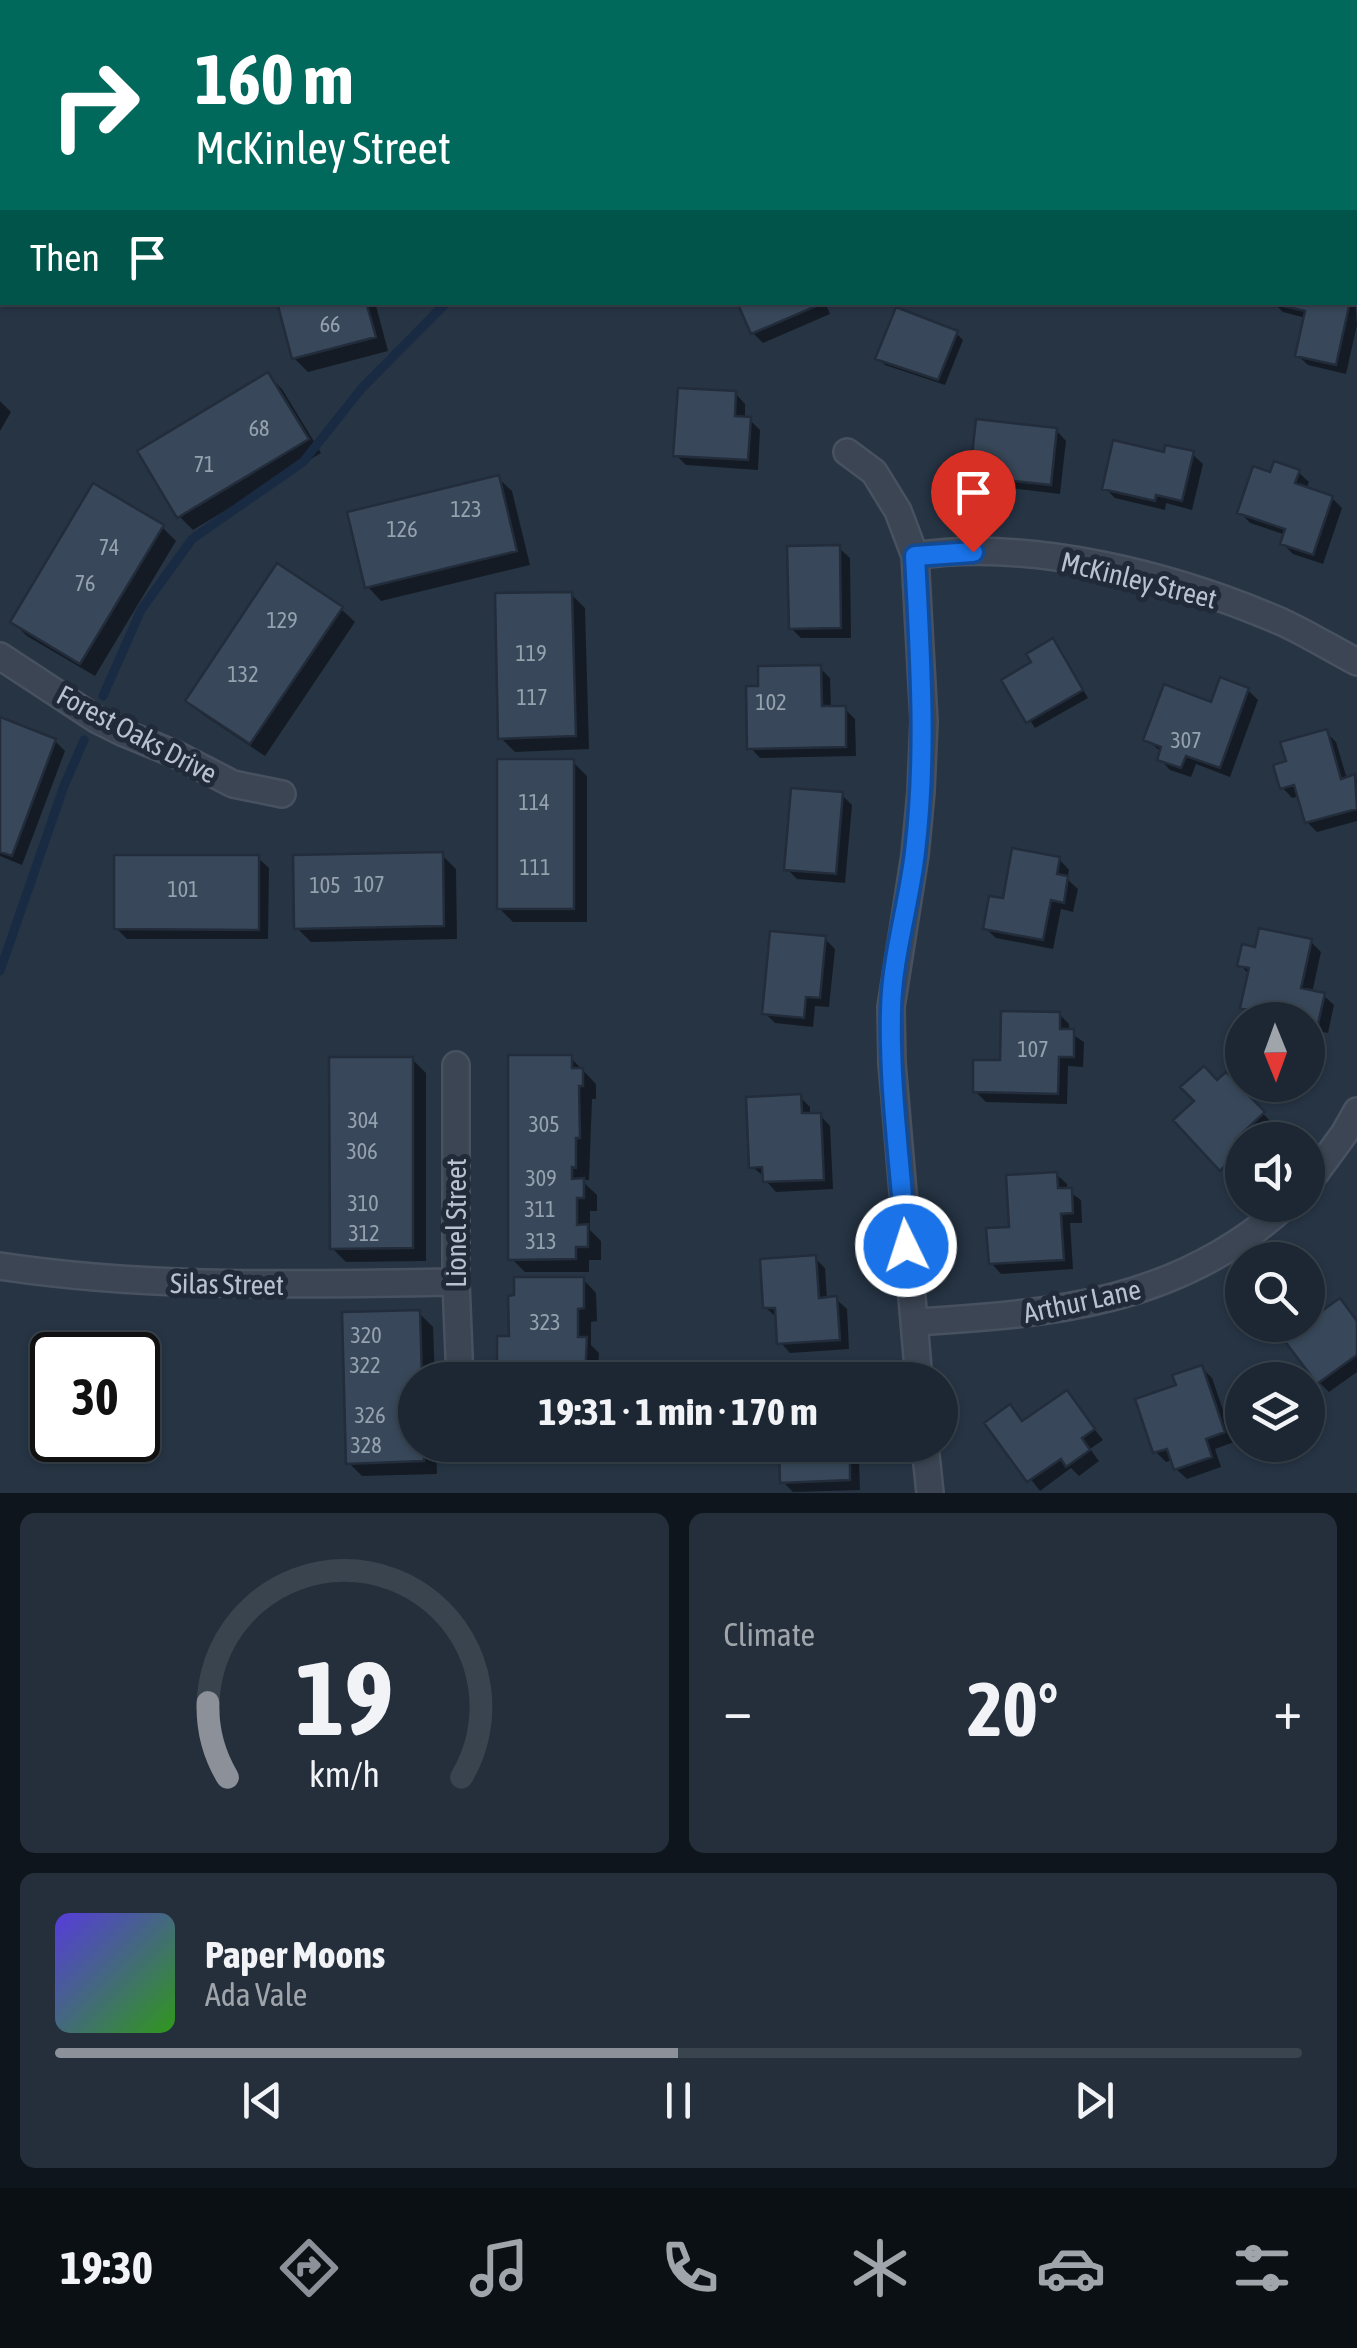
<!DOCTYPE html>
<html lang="en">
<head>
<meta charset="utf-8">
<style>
  :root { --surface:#1c2733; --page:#252f3b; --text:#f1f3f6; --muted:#a0a5ac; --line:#3a444e; --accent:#8c9099 }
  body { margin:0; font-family:"Asap Condensed",sans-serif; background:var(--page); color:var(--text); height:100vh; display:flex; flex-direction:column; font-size:38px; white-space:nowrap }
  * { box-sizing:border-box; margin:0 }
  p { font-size:32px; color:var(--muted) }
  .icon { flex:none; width:55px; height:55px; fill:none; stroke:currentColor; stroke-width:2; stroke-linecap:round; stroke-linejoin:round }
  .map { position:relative; height:1493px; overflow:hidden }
  .details { display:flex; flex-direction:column; gap:20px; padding:20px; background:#0f151c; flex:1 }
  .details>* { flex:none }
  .banner { position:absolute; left:0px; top:0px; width:1358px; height:305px; box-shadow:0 2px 8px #0004,0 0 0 2px var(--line); background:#00695c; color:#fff; overflow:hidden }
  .needle { width:65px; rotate:179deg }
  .fabs { position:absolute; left:1225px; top:1002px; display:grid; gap:20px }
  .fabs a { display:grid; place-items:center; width:100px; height:100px; border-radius:50%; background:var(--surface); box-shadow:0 2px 8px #0004,0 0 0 2px var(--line); font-size:50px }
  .speed { position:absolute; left:30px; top:1332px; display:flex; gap:20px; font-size:50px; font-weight:700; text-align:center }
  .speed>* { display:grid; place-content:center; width:130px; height:130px; border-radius:50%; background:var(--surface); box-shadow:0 2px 8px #0004,0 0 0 2px var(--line); line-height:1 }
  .speed .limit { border:5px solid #111; border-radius:15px; background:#fff; color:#111 }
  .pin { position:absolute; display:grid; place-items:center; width:85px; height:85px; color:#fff; margin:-102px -42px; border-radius:50% 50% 50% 0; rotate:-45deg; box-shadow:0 0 10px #0007 }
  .pin .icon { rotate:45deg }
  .me { position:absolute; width:110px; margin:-55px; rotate:356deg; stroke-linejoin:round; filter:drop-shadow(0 0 8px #0008) }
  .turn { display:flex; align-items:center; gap:35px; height:210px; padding:0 30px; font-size:45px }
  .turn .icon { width:130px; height:130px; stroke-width:2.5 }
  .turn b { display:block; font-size:70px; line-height:85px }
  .then { display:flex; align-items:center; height:95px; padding:0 30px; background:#0003; gap:20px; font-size:38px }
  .big { font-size:75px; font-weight:700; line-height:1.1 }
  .details .tile { flex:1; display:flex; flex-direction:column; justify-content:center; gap:15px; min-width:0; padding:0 35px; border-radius:15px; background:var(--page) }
  .details .dial { align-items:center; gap:0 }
  .dial svg { height:260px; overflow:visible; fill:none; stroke:var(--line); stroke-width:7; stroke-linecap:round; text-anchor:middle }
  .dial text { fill:var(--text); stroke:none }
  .song { display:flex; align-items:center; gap:30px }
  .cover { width:120px; height:120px; border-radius:15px; background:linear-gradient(135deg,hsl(250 70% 55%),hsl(110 70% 35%)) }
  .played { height:10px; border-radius:5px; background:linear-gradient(90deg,var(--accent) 50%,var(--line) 50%) }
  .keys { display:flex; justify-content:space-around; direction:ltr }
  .heat { display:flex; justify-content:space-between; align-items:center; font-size:55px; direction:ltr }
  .details .tiles { flex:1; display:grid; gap:20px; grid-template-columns:1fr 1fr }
  .tile:last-child { grid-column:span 2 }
  .trip { position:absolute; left:398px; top:1362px; width:560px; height:100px; border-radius:50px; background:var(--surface); box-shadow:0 2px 8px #0004,0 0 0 2px var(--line); font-weight:700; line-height:100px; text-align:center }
  .menu { display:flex; height:160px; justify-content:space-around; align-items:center; background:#0b1014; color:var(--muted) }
  .menu .icon { width:70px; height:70px }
  .menu .active { color:var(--accent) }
  .menu b { font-size:45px; color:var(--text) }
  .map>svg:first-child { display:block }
</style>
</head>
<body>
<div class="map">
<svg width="1357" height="1493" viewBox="0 0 1357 1493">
  <rect width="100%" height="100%" fill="#263444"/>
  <path fill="#0007" d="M1355 297 1357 325 1346 374 1308 365 1297 355 1306 318 1283 312 1273 302H1355Z
    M279 302H375L388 351 308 372 294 358Z
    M740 302H825L830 314 763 343 753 333Z
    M956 333 963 340 945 385 885 365 878 358Z
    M268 375 282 389 321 453 193 530 179 516Z
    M735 393 745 404V419H749L760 430 758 470 686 465 676 455Z
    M0 401 11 412 0 431Z
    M1056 430 1066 441 1060 494 1009 488 999 475 984 473 974 463Z
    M1192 454 1203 464 1192 510 1166 503 1165 510 1115 498 1105 488 1165 455Z
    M1298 472 1309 482 1306 489 1332 498 1342 508 1323 564 1293 554 1283 544 1286 535 1250 523 1240 512 1272 475Z
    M498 478 512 491 530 565 381 601 368 587Z
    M162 527 176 541 95 676 27 636 13 622Z
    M839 548 850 558 851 638H801L791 628Z
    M571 594 585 608 589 749 515 752 501 738Z
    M341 609 355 622 265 756 202 714 188 701Z
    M1053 641 1088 698 1035 728 1004 681 1034 663Z
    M820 668 830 678 831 709H845L855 719 856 756 760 758 750 747 761 688Z
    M1248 690 1258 700 1230 777 1196 764 1191 777 1170 770 1160 759 1162 752 1146 740 1212 705Z
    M0 720 55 741 65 751 22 865 0 856Z
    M1326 732 1336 742 1347 779 1357 780V821L1317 832 1307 822 1300 796 1292 798 1282 787 1289 763Z
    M573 762 587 776V922H513L499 908Z
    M842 795 852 805 845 883 797 879 787 869Z
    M442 855 456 869 457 939 311 942 297 928Z
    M258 858 269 868 268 939H127L116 928Z
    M1059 859 1069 870 1067 879 1078 889 1073 912 1061 909 1053 949 996 938 985 928 1005 901Z
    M824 938 835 949 829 1007 815 1006 813 1027 775 1023 765 1013Z
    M1310 941 1321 952 1312 993 1323 995 1334 1005 1328 1033 1308 1029V1020L1253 1017 1243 1007 1250 975 1240 965 1257 950Z
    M1059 1014 1069 1024V1032L1084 1042 1083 1067 1068 1066 1067 1104 986 1102 975 1091Z
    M571 1058 596 1084V1099H592L589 1180H581L597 1195V1211H590V1230L601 1241V1260H589V1272H525L511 1258Z
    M412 1059 426 1073V1261L346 1262 332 1248Z
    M1226 1075 1273 1124 1256 1140H1242V1169L1232 1179 1176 1120Z
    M800 1097 810 1107V1116L820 1115 830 1126 833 1189 776 1192 766 1181 765 1177 751 1166Z
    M1056 1174 1067 1184V1190L1081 1200 1082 1223H1070L1073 1269 1001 1274 991 1263Z
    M815 1258 825 1268 827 1300 836 1299 847 1309 849 1349 790 1353 780 1342 776 1317 765 1307Z
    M583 1279 596 1293 597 1321 591 1322V1345L599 1353 598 1380H500L511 1338Z
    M419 1313 433 1327 435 1380H415V1445H436L437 1474 362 1476 348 1462Z
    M1308 1320 1357 1321V1372L1329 1392 1319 1382 1292 1325H1308Z
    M1202 1368 1212 1378 1234 1442 1215 1449 1221 1467 1187 1479 1176 1469 1173 1460 1166 1462 1156 1452 1179 1386Z
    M1066 1393 1103 1440 1090 1449 1099 1461 1079 1476 1071 1468 1040 1491 987 1423 1010 1407 1024 1423Z
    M519 1445H598V1453H588L589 1463 532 1464 519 1450Z
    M771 1445H848V1452L859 1462 860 1490 793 1492 783 1482 782 1458Z"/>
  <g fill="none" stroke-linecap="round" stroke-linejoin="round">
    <path stroke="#192b43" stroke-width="9" d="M508 0 509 2
      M1169 0 1170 2
      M1355 145 1357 147
      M103 696 141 610 192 539 303 462 362 388 447 302
      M0 971 64 786 84 740"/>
  </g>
  <path fill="#38485a" stroke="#222c3b" stroke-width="2.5" d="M277 302H366L376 337 292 359Z
    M737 302H821V304L751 334Z
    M1350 302 1336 365 1295 356 1305 311 1270 303Z
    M896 307 958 331 938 380 875 359Z
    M268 372 309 439 177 518 137 451Z
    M678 388 736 391 735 416 751 417 748 460 673 456Z
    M976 419 1057 428 1051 485 996 479 997 467 971 464Z
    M1113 440 1164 452 1165 445 1194 451 1182 501 1156 495 1155 501 1102 489Z
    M1274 461 1300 470 1295 483 1333 496 1313 555 1280 544 1285 529 1237 513 1253 466 1270 472Z
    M499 475 517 551 365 588 347 512Z
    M93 483 164 525 80 664 10 622Z
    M840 545 841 628 789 629 787 546Z
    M277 563 343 607 250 744 185 701Z
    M572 592 576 736 498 739 495 593Z
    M1053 638 1083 690 1026 723 1001 680 1031 662 1026 654Z
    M821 665 822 706H846V747L747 749 746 686H758V666Z
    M1220 677 1249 688 1220 768 1186 756 1181 768 1157 760 1161 747 1143 740 1164 684 1211 702Z
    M0 717 56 739 12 856 0 852Z
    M1327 729 1341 779 1355 774 1357 809 1305 823 1294 785 1280 789 1273 765 1286 761 1280 742Z
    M497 759H574V909H497Z
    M791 788 843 792 836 874 784 870Z
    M1012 848 1060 857 1057 874 1068 876 1064 903 1051 900 1043 940 983 929 989 896 1003 898Z
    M443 852 444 926 294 929 293 855Z
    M114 855H259V930L114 929Z
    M1259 928 1312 939 1301 988 1325 993 1318 1024 1240 1008 1249 968 1237 966 1242 944 1255 947Z
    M770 931 826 936 820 998 806 997 804 1018 762 1014Z
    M1001 1011 1060 1012V1029H1074V1057H1059L1058 1094 973 1092V1060H1000Z
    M508 1055H572V1068H583V1086H579L580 1138H576V1168L572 1167V1179L584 1178V1198H577V1225L588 1224V1247H576V1259L508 1260Z
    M329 1057H413V1248L330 1249Z
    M1204 1066 1217 1080 1226 1072 1265 1112 1236 1139 1242 1149 1220 1171 1173 1120 1194 1101 1180 1087Z
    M801 1094 802 1113H821L824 1180 763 1182 762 1167 749 1168 746 1097Z
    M1057 1172 1058 1188H1072L1073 1213 1061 1214 1064 1260 989 1264 986 1228 1009 1227 1006 1175Z
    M816 1255 819 1298 837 1296 840 1340 777 1344 775 1308H763L760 1259Z
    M514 1277H584V1308L578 1309V1337H587L585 1380H497V1336H509L508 1296 514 1295Z
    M1340 1298 1357 1321V1355L1317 1384 1278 1332 1288 1325H1308V1318L1309 1320Z
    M420 1310 422 1380H415V1445H424V1461L346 1464 342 1312Z
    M1202 1365 1225 1432 1206 1439 1212 1457 1174 1470 1167 1449 1153 1453 1135 1399 1176 1385 1172 1375Z
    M1067 1390 1095 1429 1082 1438 1090 1450 1066 1467 1061 1459 1027 1482 984 1423 1010 1404 1022 1421Z
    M516 1445H576V1451H516Z
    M768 1445H839V1450H850V1480L780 1483 779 1448 769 1449Z"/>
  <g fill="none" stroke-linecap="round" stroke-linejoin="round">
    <g stroke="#485160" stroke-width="30">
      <path id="minor" d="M936 0 938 2
        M847 452 874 472 898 511 915 556 924 721 921 792 915 855 891 1007 892 1063 919 1380
        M915 556C1031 538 1176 576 1282 622 1308 634 1332 649 1357 662
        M0 656 96 719 124 733 175 754 233 784 282 794
        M456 1065V1282L460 1380
        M1308 1183 1344 1134 1357 1111
        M0 1266C152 1289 303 1284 456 1282
        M915 1322C1053 1314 1178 1303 1286 1205
        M925 1445 930 1493"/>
    </g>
    <use href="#minor" stroke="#3b4553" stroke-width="25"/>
  </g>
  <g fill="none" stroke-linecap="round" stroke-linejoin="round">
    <g stroke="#114b97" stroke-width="25">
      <path id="route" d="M906 1246C901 1168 889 1088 891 1010 892 957 909 905 915 852 927 753 920 655 915 556L973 552"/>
    </g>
    <use href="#route" stroke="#1a73e8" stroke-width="18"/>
  </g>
  <g text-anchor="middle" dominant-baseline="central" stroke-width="10" stroke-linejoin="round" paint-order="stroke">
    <g font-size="22" fill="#96a1ae">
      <text x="330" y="324">66</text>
      <text x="259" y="428">68</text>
      <text x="204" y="464">71</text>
      <text x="466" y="509">123</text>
      <text x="402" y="529">126</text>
      <text x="109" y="547">74</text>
      <text x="85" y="583">76</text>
      <text x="282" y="620">129</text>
      <text x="531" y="653">119</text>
      <text x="243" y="674">132</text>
      <text x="532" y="697">117</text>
      <text x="771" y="702">102</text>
      <text x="1186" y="740">307</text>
      <text x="534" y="802">114</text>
      <text x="535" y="867">111</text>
      <text x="369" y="884">107</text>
      <text x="325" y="885">105</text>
      <text x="183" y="889">101</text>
      <text x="1033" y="1049">107</text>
      <text x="363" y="1120">304</text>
      <text x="544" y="1124">305</text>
      <text x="362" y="1151">306</text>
      <text x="541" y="1178">309</text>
      <text x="363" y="1203">310</text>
      <text x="540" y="1209">311</text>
      <text x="364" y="1233">312</text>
      <text x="541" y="1241">313</text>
      <text x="545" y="1322">323</text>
      <text x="366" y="1335">320</text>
      <text x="365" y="1365">322</text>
      <text x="370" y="1415">326</text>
      <text x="366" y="1445">328</text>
    </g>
    <g font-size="28" fill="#b8c1cd" stroke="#202a39">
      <text transform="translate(1139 580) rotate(14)">McKinley Street</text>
      <text transform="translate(137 734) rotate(28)">Forest Oaks Drive</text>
      <text transform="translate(456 1223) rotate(-90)">Lionel Street</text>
      <text transform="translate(227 1284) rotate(1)">Silas Street</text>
      <text transform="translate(1082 1301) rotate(-12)">Arthur Lane</text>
    </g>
  </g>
</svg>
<div class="fabs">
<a><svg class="needle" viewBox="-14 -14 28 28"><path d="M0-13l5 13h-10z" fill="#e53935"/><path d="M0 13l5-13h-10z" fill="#a0a5ac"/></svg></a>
<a><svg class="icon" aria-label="sound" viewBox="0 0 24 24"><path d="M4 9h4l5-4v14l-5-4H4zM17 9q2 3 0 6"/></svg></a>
<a><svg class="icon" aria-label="search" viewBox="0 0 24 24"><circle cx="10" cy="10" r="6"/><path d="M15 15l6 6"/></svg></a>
<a><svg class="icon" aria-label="layers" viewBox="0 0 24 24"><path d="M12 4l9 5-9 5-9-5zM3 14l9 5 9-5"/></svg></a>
</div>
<div class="speed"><div class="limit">30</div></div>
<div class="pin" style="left:973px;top:552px;background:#d93025"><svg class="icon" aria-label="arrive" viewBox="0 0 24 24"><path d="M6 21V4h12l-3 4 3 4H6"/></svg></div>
<svg class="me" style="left:906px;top:1246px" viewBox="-20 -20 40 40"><circle r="17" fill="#1a73e8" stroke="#fff" stroke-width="3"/><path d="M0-11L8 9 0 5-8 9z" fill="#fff"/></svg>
<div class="trip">19:31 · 1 min · 170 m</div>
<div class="banner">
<div class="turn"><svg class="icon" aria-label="right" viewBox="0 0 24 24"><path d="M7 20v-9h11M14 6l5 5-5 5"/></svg><div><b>160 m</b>McKinley Street</div></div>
<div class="then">Then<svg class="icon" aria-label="arrive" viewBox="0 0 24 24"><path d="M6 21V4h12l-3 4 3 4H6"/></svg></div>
</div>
</div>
<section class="details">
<div class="tiles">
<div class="tile dial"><svg viewBox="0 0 100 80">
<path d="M14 69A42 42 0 1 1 86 69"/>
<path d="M14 69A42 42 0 0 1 8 46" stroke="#8c9099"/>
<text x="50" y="56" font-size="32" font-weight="700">19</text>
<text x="50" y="72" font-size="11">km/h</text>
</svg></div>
<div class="tile"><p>Climate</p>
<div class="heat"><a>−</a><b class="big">20°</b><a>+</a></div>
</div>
<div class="tile">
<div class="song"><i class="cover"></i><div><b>Paper Moons</b><p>Ada Vale</p></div></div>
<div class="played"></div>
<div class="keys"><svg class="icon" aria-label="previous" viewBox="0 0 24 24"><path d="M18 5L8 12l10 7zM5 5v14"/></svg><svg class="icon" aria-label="pause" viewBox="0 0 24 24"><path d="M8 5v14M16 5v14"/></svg><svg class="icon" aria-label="next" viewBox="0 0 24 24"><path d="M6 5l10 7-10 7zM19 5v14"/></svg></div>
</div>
</div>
</section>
<nav class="menu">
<b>19:30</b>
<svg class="icon active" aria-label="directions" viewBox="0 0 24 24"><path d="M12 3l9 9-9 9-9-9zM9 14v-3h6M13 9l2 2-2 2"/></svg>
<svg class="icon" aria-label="music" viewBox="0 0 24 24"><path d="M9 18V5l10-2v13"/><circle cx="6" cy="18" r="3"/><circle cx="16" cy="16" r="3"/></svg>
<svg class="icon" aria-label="phone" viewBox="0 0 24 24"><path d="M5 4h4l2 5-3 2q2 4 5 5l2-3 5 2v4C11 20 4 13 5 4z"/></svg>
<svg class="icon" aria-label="climate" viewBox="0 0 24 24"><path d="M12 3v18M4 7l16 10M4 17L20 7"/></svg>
<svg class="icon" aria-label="car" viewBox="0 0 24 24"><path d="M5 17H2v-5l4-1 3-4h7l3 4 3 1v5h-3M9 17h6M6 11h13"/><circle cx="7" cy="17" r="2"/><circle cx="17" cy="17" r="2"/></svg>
<svg class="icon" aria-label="filters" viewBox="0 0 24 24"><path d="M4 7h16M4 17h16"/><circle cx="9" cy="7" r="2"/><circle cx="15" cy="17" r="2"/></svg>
</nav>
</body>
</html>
